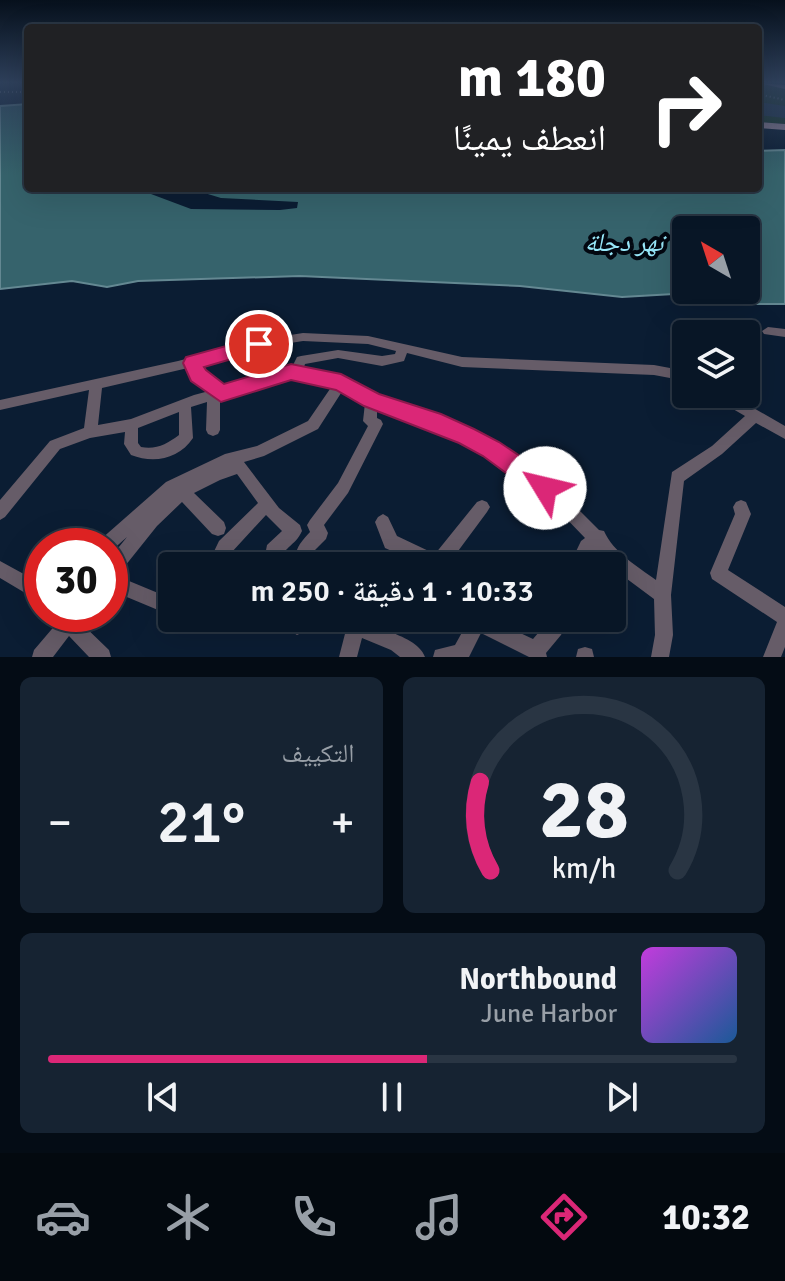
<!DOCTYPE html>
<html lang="ar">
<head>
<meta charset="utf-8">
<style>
  :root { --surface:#081626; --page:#162332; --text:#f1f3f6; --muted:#989fa7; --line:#293543; --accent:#db2777 }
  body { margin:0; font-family:Signika,"Noto Naskh Arabic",sans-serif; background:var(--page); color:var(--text); direction:rtl; height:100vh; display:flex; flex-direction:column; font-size:30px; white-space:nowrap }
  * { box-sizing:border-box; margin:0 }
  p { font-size:26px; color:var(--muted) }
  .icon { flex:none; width:44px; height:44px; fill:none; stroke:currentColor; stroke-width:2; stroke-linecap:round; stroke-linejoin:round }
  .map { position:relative; height:657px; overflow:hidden; direction:ltr }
  .details { display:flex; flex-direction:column; gap:20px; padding:20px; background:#040c15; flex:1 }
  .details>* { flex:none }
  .top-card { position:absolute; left:24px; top:24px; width:738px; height:168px; border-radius:8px; box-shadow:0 8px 32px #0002,0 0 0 2px var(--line); direction:rtl; background:#202124; color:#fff; overflow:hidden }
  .needle { width:52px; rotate:321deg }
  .tools { position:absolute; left:672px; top:216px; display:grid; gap:16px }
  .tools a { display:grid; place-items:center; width:88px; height:88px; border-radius:8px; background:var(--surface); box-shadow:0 8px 32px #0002,0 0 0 2px var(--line); font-size:40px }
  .speed { position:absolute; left:24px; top:528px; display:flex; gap:16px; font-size:40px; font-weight:700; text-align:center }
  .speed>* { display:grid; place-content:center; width:104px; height:104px; border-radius:50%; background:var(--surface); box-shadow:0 8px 32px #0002,0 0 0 2px var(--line); line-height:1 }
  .speed .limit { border:12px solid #d22; background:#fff; color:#111 }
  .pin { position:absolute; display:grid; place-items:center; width:68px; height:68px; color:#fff; margin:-34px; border:4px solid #fff; border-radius:50%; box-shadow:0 2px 8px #0007 }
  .me { position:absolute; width:88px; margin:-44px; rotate:306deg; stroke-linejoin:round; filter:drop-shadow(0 0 6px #0008) }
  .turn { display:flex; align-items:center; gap:28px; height:168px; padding:0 24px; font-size:36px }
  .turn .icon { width:104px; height:104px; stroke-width:2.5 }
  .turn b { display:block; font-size:56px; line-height:68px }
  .big { font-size:60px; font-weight:600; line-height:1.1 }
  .details .widget { flex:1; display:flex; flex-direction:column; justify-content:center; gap:12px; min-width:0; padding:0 28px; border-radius:12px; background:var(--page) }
  .details .dial { align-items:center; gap:0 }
  .dial svg { height:208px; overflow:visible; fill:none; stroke:var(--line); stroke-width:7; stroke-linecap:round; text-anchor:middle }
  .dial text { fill:var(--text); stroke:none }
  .song { display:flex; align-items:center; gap:24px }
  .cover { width:96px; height:96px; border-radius:12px; background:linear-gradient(135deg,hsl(290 70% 55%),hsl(210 70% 35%)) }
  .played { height:8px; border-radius:4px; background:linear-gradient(90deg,var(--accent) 55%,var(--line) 55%) }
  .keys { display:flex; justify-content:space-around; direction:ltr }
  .heat { display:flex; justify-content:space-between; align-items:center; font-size:44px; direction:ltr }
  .details .tiles { flex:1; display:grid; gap:20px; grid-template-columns:1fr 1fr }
  .widget:last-child { grid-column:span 2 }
  .trip { position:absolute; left:158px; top:552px; width:468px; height:80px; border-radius:8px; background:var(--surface); box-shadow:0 8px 32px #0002,0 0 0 2px var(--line); font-weight:600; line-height:80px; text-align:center; direction:rtl }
  .tab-bar { display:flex; height:128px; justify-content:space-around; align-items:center; background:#03090f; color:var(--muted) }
  .tab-bar .icon { width:56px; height:56px }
  .tab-bar .active { color:var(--accent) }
  .tab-bar b { font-size:36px; color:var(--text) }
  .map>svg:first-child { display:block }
</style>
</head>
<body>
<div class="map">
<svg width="785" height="657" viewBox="0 0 785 657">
  <rect width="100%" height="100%" fill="#0b1d33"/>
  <path fill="#1a382a" d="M758 84 785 88V124L758 122Z"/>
  <path fill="#36636c" stroke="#648892" stroke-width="2" fill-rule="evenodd" d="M28 104V188H758V151L785 150V304H735L674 294 622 297 520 286 300 276 138 281 107 287 72 281 0 289V106ZM686 230H746V290H686Z"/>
  <path fill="#0b1d33" d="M148 188H188L221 198 298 202 297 208 280 210 191 209 151 194Z"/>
  <path fill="#223750" d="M758 102 785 106V118L758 115Z"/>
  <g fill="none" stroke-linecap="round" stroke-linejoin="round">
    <path stroke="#6e7d8f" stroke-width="2" stroke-dasharray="1 3" stroke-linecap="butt" d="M0 92H28
      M758 94 785 100"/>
    <path fill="#665c68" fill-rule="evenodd" d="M768 327 785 329V337L764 334 762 331Z
      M303 333 368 336 462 357 654 365 686 371V381L654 375 462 367 407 353 404 361 382 366 338 358 305 364 303 370 345 380 375 396 451 424 480 437 511 455 542 477 571 502 599 530 604 531C613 552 638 567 656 580L672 472 712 446 745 416 714 398 712 394H729L785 426V439L756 423 722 454 684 481 671 595 673 635 669 657H651L655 635 654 599 619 573 596 550 586 566H569L581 541 585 538C551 502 514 468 469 445 440 429 408 419 377 408V418L381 420 383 424 348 493 324 525 328 533 326 539 312 553V557L317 566H298C292 551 300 543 310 532L307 525 310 520 338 483 368 426 363 421 365 403 343 390 318 429 264 456 244 462 279 508 300 525 302 531C295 547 282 546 279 566H263L267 545 282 531 266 515 231 553 224 566H207L219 541 258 503 237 474 220 480 194 493 224 522 226 528 224 534 218 536 212 534 182 502 157 526 117 576 158 593 172 596V614L158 610 110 590V558L127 537 110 552V546H98L100 540 166 482 225 454 257 446 308 421 332 386 291 377 238 395 220 399V430L218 434 213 436 208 434 206 430 207 402 191 407 193 438C179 459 154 464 131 455L124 444 125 432 90 438 60 449 5 517 0 520V500L50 441 84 428 89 390 0 410V400L178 361 259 340ZM303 341 368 344 396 351 395 354 382 356 338 350 301 356 297 357 292 367 223 388 202 372 199 365 259 348ZM188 368 194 378 209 391 194 395 131 419 98 425 102 388ZM179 412V435C167 444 156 450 141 447L138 443V428Z
      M482 500 487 502 490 507 487 512 447 566H424L408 558 404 566H388L394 552 385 548 375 522 378 517 383 514 388 517 397 536 435 554 477 502Z
      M741 500 746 502 751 514 728 570 785 607V647L781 657H763L777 622 712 579 710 573 735 514 733 507 736 502Z
      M0 561 42 584V603L0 578Z
      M51 614H84L80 622 109 650 111 657H89L69 636 53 657H32L34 650 57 623Z
      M277 618H311L303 632 297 635 280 624Z
      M346 618H364V620L373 624 376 618H395L389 631C402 637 420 643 425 657H400L391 650 362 638 357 657H339L347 626Z
      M470 618H488L533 639 551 618H569L561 635 546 653 547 657H529L481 633 469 657H433L435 650 455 645Z
      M585 647 592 649 594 657H576L578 649Z"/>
    <path fill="#918094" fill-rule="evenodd" d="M759 83 785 85V89Z
      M758 122 785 124V130L758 128Z"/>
  </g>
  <linearGradient id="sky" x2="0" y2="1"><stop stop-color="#06101c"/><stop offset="0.47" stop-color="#2e405b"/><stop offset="1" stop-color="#2e405b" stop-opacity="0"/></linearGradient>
  <rect width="785" height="175" fill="url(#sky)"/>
  <path fill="#db2777" stroke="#8e194d" stroke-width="2" d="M259 337 266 339 268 344 266 349 204 367 206 370 224 384 291 364 341 374 379 394 441 414 474 429 499 442 554 479 557 488 554 496 545 499 537 496 483 456 459 443 364 406 336 390 291 380 221 402 191 381 183 363 186 357Z"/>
  <g text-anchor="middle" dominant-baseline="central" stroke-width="8" stroke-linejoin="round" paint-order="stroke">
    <g font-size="26" font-style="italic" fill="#97e7f9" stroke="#020710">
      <text x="624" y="243">نهر دجلة</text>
    </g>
  </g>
</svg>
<div class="tools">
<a><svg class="needle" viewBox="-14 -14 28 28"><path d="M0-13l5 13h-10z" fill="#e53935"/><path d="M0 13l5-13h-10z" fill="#989fa7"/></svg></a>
<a><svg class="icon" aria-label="layers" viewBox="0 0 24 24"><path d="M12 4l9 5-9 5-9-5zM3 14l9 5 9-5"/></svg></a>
</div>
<div class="speed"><div class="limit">30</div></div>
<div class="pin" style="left:259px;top:344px;background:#d93025"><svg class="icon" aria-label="arrive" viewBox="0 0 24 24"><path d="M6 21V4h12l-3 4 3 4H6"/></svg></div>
<svg class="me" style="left:545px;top:488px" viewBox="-20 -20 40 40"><circle r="19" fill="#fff"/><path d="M0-13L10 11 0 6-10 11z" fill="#db2777"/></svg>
<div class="trip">10:33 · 1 دقيقة · 250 m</div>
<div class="top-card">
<div class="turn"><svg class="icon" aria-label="right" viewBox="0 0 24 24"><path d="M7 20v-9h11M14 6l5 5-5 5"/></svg><div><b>180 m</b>انعطف يمينًا</div></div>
</div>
</div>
<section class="details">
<div class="tiles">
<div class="widget dial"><svg viewBox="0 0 100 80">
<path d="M14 69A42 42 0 1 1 86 69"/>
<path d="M14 69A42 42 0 0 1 10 35" stroke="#db2777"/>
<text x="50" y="56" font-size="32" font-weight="700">28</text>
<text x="50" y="72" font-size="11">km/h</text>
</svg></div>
<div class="widget"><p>التكييف</p>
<div class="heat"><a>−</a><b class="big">21°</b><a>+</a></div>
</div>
<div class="widget">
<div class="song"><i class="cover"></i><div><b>Northbound</b><p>June Harbor</p></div></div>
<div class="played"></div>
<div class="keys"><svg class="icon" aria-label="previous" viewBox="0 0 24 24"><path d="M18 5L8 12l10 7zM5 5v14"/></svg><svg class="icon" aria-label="pause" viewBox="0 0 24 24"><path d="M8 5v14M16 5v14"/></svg><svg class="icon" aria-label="next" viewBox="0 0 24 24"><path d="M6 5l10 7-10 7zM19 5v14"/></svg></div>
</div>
</div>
</section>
<nav class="tab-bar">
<b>10:32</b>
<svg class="icon active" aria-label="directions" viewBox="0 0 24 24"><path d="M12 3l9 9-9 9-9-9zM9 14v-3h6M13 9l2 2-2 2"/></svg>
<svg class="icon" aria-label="music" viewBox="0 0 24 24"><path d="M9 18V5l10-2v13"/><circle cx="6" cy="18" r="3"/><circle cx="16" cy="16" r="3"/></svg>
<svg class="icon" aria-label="phone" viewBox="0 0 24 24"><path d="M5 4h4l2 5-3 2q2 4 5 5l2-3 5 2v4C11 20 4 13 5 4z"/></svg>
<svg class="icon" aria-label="climate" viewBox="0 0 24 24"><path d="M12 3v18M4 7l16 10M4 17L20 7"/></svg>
<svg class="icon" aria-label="car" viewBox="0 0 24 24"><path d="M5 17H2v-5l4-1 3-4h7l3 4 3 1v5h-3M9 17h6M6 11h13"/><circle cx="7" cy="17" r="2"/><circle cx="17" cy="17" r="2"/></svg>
</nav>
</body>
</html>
